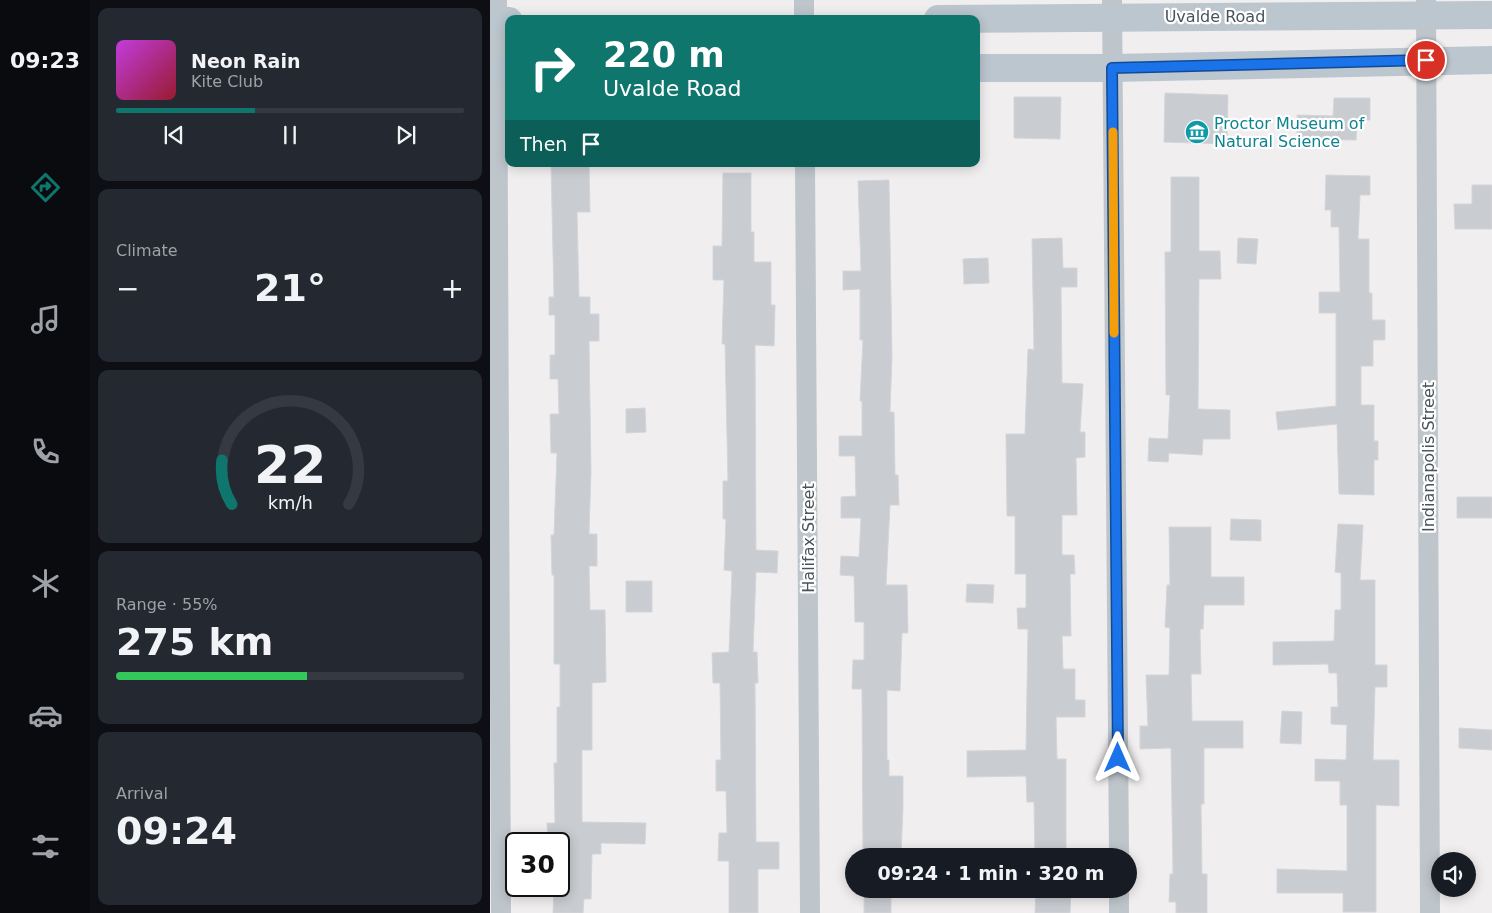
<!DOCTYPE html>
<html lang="en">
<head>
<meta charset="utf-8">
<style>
  :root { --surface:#171b24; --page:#242831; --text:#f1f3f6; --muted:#9ea1a6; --line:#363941; --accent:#0f766e }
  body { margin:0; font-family:"DejaVu Sans",sans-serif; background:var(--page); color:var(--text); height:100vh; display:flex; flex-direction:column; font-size:19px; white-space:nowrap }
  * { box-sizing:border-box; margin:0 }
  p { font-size:16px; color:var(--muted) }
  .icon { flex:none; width:28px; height:28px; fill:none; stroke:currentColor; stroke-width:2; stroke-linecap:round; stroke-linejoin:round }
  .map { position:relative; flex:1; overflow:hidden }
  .drawer { display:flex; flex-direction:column; gap:8px; padding:8px; background:#0d0f14; width:400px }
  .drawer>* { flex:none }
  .top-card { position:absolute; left:15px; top:15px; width:475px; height:152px; border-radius:10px; box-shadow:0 2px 12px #0003; background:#0f766e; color:#fff; overflow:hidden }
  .tools { position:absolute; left:941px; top:852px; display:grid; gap:10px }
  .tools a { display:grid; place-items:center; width:45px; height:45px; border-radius:50%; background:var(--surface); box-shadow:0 2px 12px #0003; font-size:25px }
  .speed { position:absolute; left:15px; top:832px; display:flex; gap:10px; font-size:25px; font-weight:700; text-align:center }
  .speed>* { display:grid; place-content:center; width:65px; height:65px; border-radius:50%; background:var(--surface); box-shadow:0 2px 12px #0003; line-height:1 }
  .speed .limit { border:2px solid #111; border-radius:8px; background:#fff; color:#111 }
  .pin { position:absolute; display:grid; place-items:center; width:42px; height:42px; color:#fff; margin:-21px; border:2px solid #fff; border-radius:50%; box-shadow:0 1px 5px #0007 }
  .me { position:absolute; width:55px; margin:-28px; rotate:0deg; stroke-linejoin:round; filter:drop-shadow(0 0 4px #0008) }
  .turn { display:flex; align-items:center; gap:18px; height:105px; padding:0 15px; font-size:22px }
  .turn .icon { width:65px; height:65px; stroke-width:2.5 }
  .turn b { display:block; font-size:35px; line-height:42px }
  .then { display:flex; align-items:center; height:48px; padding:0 15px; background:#0003; gap:10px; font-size:19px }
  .big { font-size:38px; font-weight:700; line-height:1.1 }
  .drawer .tile { flex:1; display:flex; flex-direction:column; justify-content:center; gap:8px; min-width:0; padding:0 18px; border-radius:10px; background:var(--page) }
  .drawer .dial { align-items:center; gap:0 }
  .dial svg { height:130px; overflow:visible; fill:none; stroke:var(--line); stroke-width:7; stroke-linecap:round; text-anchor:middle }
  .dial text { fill:var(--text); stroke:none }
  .song { display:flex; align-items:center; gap:15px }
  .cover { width:60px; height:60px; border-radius:8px; background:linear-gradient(135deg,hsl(290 70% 55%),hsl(350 70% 35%)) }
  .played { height:5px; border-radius:2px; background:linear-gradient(90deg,var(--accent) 40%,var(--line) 40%) }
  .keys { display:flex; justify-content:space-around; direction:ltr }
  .heat { display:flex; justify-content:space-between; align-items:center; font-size:28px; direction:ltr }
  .charge { height:8px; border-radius:4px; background:linear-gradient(90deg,#34c759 55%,var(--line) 0) }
  .trip { position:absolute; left:355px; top:848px; width:292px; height:50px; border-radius:25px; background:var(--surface); box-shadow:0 2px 12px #0003; font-weight:700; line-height:50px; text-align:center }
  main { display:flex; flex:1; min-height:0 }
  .dock { display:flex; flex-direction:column; width:90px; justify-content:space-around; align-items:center; background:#090b0e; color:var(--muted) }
  .dock .icon { width:35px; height:35px }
  .dock .current { color:var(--accent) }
  .dock b { font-size:22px; color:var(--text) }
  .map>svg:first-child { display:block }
</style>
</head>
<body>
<main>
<nav class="dock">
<b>09:23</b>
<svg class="icon current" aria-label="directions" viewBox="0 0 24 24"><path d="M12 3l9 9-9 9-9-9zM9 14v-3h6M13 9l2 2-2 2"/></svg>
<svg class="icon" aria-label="music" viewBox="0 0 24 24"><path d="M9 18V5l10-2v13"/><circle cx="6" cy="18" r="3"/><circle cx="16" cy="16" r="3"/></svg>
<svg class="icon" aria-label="phone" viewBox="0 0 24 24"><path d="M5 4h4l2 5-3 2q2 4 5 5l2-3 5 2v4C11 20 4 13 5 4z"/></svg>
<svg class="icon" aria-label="climate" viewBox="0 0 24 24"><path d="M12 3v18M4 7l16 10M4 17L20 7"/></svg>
<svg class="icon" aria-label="car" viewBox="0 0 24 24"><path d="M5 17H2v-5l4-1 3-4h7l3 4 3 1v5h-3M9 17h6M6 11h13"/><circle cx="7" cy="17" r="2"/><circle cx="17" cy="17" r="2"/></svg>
<svg class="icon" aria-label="filters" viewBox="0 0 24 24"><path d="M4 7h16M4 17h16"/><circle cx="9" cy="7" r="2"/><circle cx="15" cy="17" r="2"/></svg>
</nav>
<section class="drawer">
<div class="tile">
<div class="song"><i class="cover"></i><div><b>Neon Rain</b><p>Kite Club</p></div></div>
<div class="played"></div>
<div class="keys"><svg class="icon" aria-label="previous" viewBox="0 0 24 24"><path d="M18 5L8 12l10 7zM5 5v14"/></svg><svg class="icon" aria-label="pause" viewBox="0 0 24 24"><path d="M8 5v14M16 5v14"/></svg><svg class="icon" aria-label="next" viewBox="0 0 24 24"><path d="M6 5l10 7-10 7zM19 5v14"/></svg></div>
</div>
<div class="tile"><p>Climate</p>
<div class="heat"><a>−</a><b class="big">21°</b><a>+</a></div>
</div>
<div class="tile dial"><svg viewBox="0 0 100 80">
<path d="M14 69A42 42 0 1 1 86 69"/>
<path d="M14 69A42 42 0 0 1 8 42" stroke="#0f766e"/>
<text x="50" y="56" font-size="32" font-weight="700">22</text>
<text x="50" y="72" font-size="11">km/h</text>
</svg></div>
<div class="tile"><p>Range · 55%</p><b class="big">275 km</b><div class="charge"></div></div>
<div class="tile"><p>Arrival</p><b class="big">09:24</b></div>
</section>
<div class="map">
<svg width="1002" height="913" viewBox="0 0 1002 913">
  <rect width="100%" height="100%" fill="#f1eeef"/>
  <path fill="#c9ccd0" stroke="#d3d5d9" d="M675 93 738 95 737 144 674 142Z
    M524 97H571L570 139 524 138Z
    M844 98H880V120H867L866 140 807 139V115L843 116Z
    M61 164H99L100 212H87L89 297H100V314H109V341H99L101 472 99 534H107V566H99L100 610H115L116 682 102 683V750H92V822L156 823 155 844 111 843V854H102L101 899H94L93 913H63L64 886H69V844H58L57 823H65L64 763H67V707H70V664H64V575H62L61 535H64L67 453H61L60 414H69L68 379H60V355H65V315H59V297H64Z
    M233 173H261V232H264V262H281V305H285L284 346 265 345 266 550 288 551 287 573 266 572 263 652H267L268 683H265L266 842H289V869H268V913H239V861H228L229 833H237L236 791H226V760H231L230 683H223L222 653 239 652 242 571 234 570 236 519H233V481H238L235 344H232L234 280H223V246H232Z
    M836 175 880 176V195H870L868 239H879V293H882V320H895V340H883V366H871V405H884V441H888V460H884V495L849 494 847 424 788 430 786 412 846 406V313H829V292H850L849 227H841V210H835Z
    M681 177H709V251H730L731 279H709L708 409 740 410V439H713L712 455 679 453 678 462 658 461 659 438 678 439 680 395H676L675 252H681Z
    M399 180 402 356 400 412H404L405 475H408L409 505H400L396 585H417L418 633H412L410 691 397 690V760H399V776H413V807L411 856H373L372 689H362L363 660H374V622H365L364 576 350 575 351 556 369 557 371 518H351V497L366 496 365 456H349V436H372V401H370L373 340H370V289L353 290V271H371L368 181Z
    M982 185H1002V229H965L964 204H982Z
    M572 238 573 268H587V287H571L572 383 593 384 590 432H595V457L586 458 587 515H572V555H584L585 574H580L581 636H572L573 669H585V700H595V717H566L567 759H576V856H545L544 802H537L536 776 477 777V751L536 750 538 629H528L527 608H536V574H525V516H517L516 434H535L538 349 544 350 542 239Z
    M748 238 768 239 766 264 747 263Z
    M498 258 499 283 474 284 473 259Z
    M155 408 156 432 136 433V409Z
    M967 497H1002V518H967Z
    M741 519 771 520V541L740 540Z
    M848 524 873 525 870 580H885V665H897V687H885L883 760H909V806L886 805V912H853V893H787V869L857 871V805H850V781H825V759L856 760 857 725 841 724V707H848L847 673H839L838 664 783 665V642L844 641 845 610H851V573L845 572Z
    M679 527H721V577H754V605H714L713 629H710L711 674H701L702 721H753V748H714V804H711L712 874H717V913H686V902H679L680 874H683L681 748 650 749V726H658L656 675H679L680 628 675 627 677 585H680Z
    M136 581H162V612H136Z
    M477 584 504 585 503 603 476 602Z
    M792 711 812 712 811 744 790 743Z
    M969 728 1002 730V750L969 748Z
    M374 889H401V913H374Z
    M546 889H581L580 913H545Z"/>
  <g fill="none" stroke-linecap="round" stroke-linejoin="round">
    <path stroke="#bec6cc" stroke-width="20" d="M7 0 11 913
      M622 0 629 856
      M936 0 940 913
      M314 19V0
      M315 164 320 913
      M629 889V913"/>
    <path stroke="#bcc6ce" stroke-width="28" d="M448 19 1002 15
      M0 20 19 21
      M486 68H622L1002 60
      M0 71 19 70"/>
  </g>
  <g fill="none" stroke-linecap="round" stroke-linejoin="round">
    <g stroke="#114b97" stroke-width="12">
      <path id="route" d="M628 758 622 68 936 60"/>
    </g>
    <use href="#route" stroke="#1a73e8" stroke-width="9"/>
    <path stroke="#f59e0b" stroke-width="9" d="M623 132 624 333"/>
  </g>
  <defs>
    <g id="museum-disc" transform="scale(1.25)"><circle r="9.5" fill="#0f9aa8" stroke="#fff"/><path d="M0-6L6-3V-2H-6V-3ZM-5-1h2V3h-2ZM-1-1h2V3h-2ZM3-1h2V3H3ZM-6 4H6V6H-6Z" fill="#fff"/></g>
  </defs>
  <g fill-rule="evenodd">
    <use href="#museum-disc" x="707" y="132"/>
  </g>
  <g text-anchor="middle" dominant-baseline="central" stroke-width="4.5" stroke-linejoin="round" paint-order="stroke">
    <g font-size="16" fill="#48535a" stroke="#fff">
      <text x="725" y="16">Uvalde Road</text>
      <text transform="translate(938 457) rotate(-90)">Indianapolis Street</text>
      <text transform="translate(318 538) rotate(-90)">Halifax Street</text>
    </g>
    <g font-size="16" fill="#0d838f" stroke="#fff" text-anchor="start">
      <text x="724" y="123">Proctor Museum of<tspan x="724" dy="18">Natural Science</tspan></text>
    </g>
  </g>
</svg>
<div class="tools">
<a><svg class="icon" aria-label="sound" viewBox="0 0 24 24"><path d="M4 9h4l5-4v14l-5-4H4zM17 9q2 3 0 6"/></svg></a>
</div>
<div class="speed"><div class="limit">30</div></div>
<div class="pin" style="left:936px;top:60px;background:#d93025"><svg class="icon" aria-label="arrive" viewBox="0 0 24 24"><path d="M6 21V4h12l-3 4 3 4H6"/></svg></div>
<svg class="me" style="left:628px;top:758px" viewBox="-20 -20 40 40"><path d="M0-17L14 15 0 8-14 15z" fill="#1a73e8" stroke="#fff" stroke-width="4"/></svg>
<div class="trip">09:24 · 1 min · 320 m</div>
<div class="top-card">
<div class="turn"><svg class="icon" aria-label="right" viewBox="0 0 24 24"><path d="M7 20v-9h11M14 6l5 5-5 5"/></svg><div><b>220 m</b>Uvalde Road</div></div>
<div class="then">Then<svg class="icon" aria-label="arrive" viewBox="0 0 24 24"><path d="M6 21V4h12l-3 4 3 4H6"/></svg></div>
</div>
</div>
</main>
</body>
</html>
